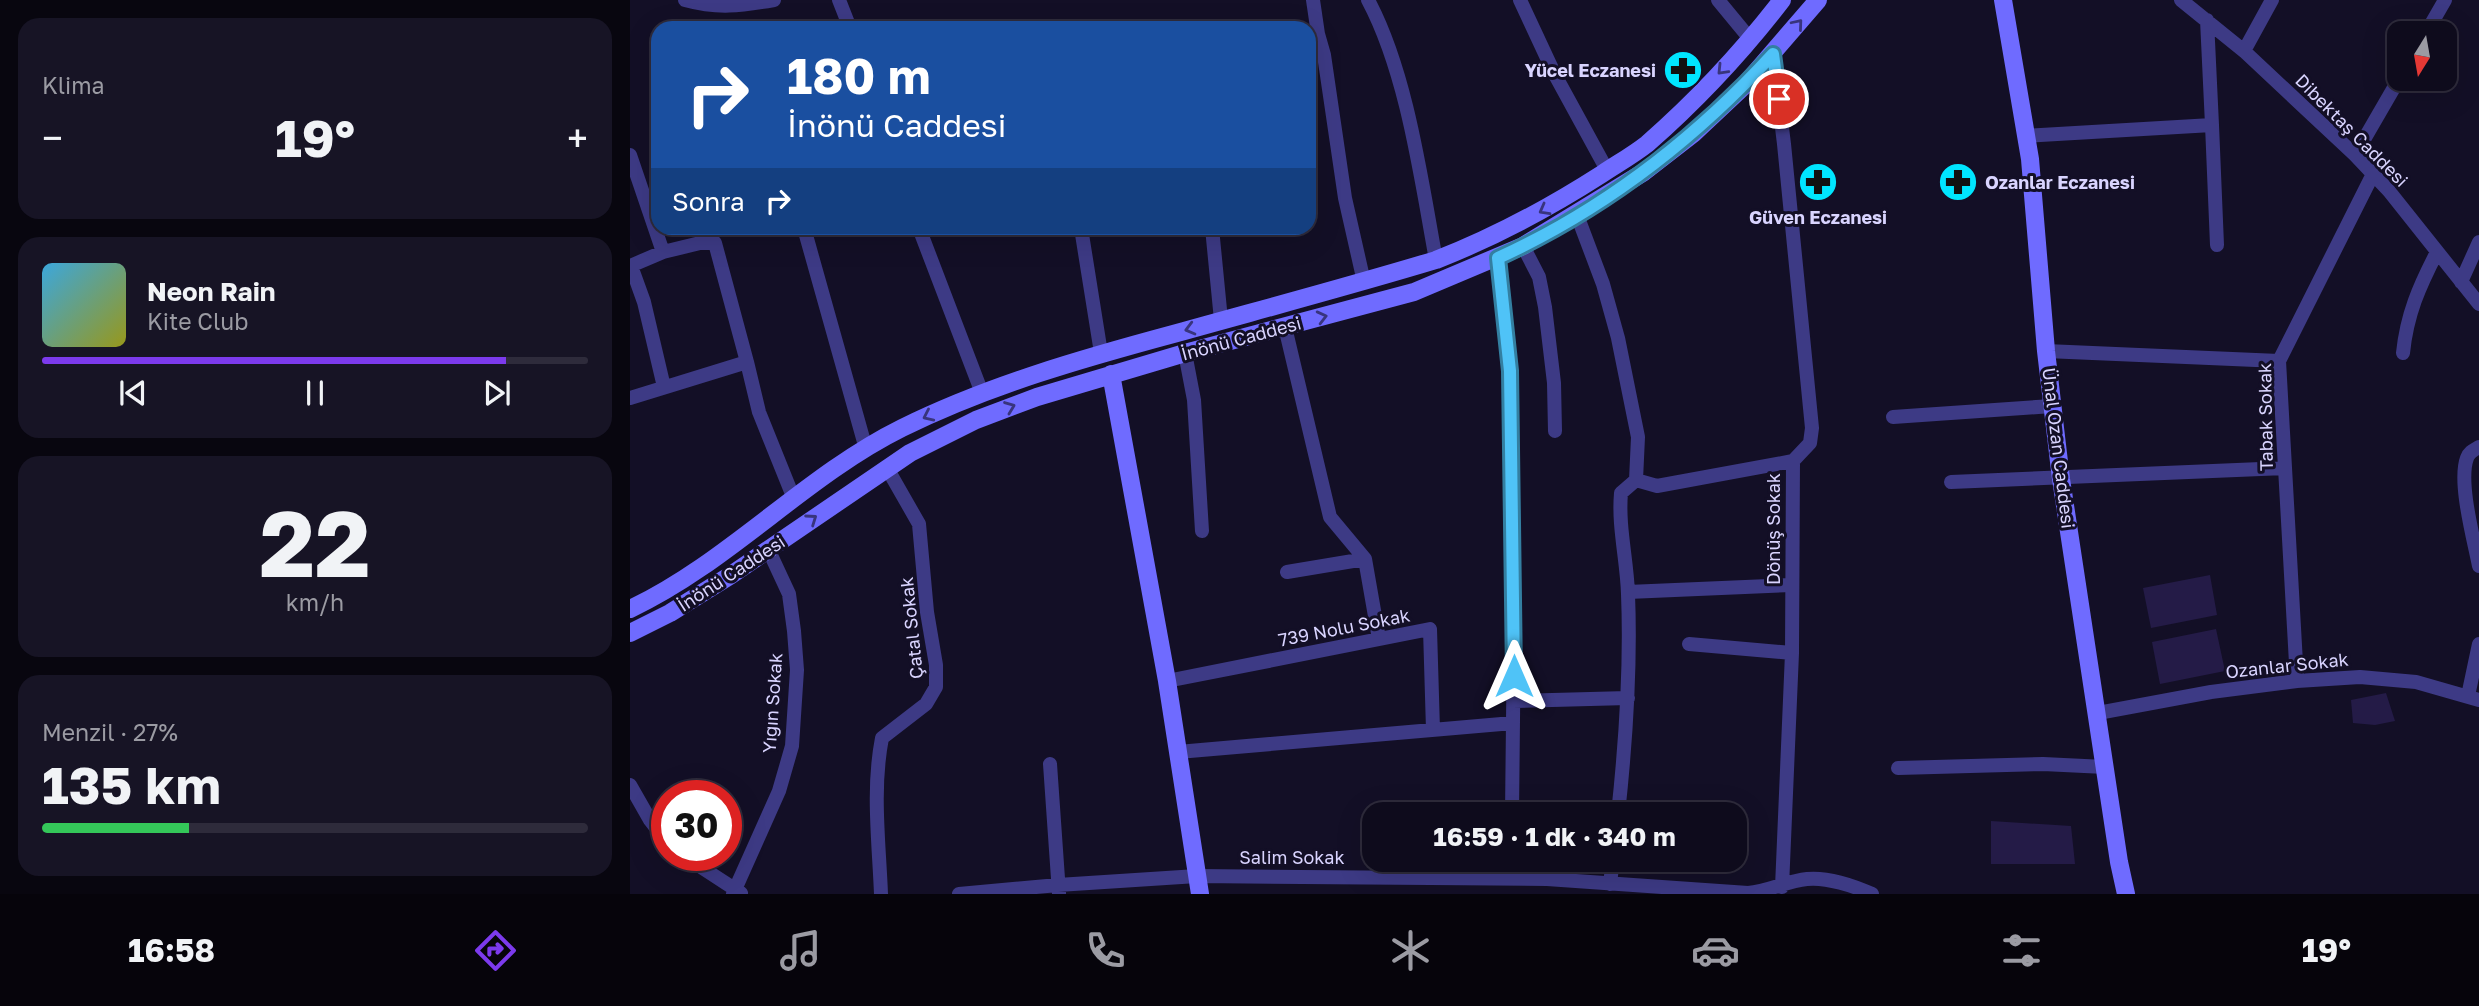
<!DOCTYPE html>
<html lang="tr">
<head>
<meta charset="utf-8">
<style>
  :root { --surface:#0e0b1c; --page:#171425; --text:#f1f3f6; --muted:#9b9ba3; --line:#2e2b3b; --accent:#7c3aed }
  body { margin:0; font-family:"Golos Text",sans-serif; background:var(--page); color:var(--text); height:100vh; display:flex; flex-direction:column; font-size:26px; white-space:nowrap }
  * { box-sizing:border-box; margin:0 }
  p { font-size:23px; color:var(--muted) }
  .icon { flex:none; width:38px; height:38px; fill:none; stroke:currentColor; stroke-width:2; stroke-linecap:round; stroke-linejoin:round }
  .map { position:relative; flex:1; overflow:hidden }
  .drawer { display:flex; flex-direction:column; gap:18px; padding:18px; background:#08060f; width:630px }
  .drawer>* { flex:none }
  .hud { position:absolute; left:21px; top:21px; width:665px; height:214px; border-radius:21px; box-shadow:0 7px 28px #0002,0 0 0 2px var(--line); background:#1a4fa0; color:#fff; overflow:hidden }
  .needle { width:46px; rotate:191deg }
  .fabs { position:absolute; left:1757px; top:21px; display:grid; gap:14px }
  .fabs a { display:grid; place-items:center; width:70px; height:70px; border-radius:14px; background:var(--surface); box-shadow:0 7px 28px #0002,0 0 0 2px var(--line); font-size:35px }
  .speed { position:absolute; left:21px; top:780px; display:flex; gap:14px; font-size:35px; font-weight:700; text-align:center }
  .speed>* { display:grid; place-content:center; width:91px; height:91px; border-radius:50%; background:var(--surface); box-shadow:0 7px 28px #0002,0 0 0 2px var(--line); line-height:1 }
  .speed .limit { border:10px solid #d22; background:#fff; color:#111 }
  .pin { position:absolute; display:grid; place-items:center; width:60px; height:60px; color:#fff; margin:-30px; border:4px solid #fff; border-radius:50%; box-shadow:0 2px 7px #0007 }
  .me { position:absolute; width:77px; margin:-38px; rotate:0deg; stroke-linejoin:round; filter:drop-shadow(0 0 5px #0008) }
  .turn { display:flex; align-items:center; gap:24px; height:147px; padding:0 21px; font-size:32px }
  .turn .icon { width:91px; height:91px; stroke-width:2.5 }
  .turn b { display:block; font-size:49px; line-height:60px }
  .then { display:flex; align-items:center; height:66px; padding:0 21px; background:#0003; gap:14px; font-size:26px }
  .big { font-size:52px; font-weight:700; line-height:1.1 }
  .drawer .widget { flex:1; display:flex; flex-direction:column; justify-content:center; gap:10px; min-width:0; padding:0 24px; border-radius:21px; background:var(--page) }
  .drawer .dial { align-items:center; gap:0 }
  .dial b { font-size:91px; line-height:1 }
  .song { display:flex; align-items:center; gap:21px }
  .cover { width:84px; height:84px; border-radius:10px; background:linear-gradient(135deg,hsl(200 70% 55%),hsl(60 70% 35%)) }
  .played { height:7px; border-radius:4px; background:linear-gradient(90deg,var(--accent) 85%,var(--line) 85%) }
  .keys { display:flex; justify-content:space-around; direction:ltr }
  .heat { display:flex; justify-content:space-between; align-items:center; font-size:38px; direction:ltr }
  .charge { height:10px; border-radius:5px; background:linear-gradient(90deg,#34c759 27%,var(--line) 0) }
  .trip { position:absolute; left:732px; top:802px; width:385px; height:70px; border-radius:21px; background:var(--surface); box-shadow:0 7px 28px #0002,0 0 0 2px var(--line); font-weight:700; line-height:70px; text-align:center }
  .tab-bar { display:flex; height:112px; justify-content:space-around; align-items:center; background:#06040b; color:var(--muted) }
  .tab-bar .icon { width:49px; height:49px }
  .tab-bar .selected { color:var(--accent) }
  .tab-bar b { font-size:32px; color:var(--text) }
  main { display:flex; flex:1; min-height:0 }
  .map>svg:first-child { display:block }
</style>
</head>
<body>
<main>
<section class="drawer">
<div class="widget"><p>Klima</p>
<div class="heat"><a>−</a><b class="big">19°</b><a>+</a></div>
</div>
<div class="widget">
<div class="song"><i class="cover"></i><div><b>Neon Rain</b><p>Kite Club</p></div></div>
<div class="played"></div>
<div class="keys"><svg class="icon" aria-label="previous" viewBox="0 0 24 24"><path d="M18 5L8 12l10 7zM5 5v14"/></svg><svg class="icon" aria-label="pause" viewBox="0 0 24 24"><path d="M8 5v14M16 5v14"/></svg><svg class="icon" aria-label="next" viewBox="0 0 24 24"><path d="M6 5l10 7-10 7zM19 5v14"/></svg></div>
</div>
<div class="widget dial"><b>22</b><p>km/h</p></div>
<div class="widget"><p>Menzil · 27%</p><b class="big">135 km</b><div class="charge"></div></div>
</section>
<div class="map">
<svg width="1849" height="894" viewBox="0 0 1849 894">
  <rect width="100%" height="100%" fill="#130f26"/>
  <path fill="#241b47" d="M1580 575 1587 615 1521 628 1513 588Z
    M1586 629 1595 671 1530 684 1522 642Z
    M1756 693 1765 721 1745 725 1723 723 1721 700Z
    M1361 821 1441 826 1445 864H1361Z"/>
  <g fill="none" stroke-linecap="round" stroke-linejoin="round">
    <path stroke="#3d3a85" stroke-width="14" d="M55 0C88 9 110 6 144 0
      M209 0 220 28
      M683 0 688 34 694 55 715 198 734 282
      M738 0C777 73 791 179 806 260
      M890 0 924 73 977 170
      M1088 0 1121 40
      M1551 0 1614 51 1725 155 1759 191 1849 304
      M1577 20 1582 125
      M1796 33 1815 0
      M1614 51 1642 0
      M1143 54 1154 144 1182 428 1180 443 1163 461 1162 653 1152 887
      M1395 136 1582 125 1587 245
      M0 155 33 252 70 243H85L117 362 0 398
      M1725 155 1769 79
      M947 215 973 284 988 338 1008 437 1006 480
      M174 228 236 449
      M289 228 352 393
      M451 228 471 353
      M582 228 591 320
      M893 246 909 277 915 307 924 383 925 431
      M868 258 880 371 884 627 882 814
      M0 266 33 252
      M1 266 14 302 34 387
      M1831 282 1849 242
      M655 327 700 517 735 559 749 639
      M1416 351 1649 361
      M555 353 564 400 572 531
      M1773 353C1777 314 1789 287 1807 252
      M117 362 129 412 164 499
      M1263 417 1422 406
      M1849 447C1844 450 1839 452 1837 458 1828 482 1844 540 1849 566
      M1006 480 1027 486 1163 461
      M1321 482 1655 468
      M657 572 735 559
      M998 592 1162 585
      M1059 644 1162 653
      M537 681 800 629 803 730
      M1667 681 1649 361 1743 174
      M1838 696 1849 644
      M883 701 998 698
      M1468 713 1581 692 1667 681 1730 677 1786 682 1849 700
      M548 752 883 723
      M420 764 429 893
      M1268 768 1413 764 1475 767
      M0 785 20 820 37 842
      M988 814C996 740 1001 668 998 594 997 560 988 527 991 493L1006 480
      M54 856 111 893
      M882 878V859
      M980 884 983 859
      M103 894 149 791 162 746 167 670 164 631 159 594 139 551
      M251 894C249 843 242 789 252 738L296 704 306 687V665L297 612 289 524 257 468
      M329 894 428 885 567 876 917 879 1118 893C1139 891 1157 881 1177 879 1197 877 1224 886 1242 894"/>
    <path stroke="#6f6bff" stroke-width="18" d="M1373 0 1400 159 1416 351 1431 479 1489 862 1496 894
      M481 374 537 681 570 894
      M0 609C98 563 175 476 272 428 359 385 454 358 547 333 633 309 720 286 806 260 865 237 919 208 972 174 987 164 1003 155 1017 144 1066 101 1112 52 1152 0
      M0 633 40 613 101 575 280 453 346 420 407 397 555 353 784 292 893 246 1014 172 1063 134 1113 87 1188 0"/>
  </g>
  <defs><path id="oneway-chevron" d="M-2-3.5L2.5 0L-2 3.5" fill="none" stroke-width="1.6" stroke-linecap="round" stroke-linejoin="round" transform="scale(1.75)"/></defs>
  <g stroke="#38347d">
    <use href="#oneway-chevron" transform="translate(1168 24) rotate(-50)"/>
    <use href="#oneway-chevron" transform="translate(1092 70) rotate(134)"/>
    <use href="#oneway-chevron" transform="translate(914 210) rotate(151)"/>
    <use href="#oneway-chevron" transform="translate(692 317) rotate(-14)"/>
    <use href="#oneway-chevron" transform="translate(560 329) rotate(165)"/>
    <use href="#oneway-chevron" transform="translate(380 407) rotate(-21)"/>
    <use href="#oneway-chevron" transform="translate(298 416) rotate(155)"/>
    <use href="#oneway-chevron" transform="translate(182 519) rotate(-35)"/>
  </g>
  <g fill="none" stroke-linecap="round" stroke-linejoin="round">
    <g stroke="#337fa1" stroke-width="18">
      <path id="route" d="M884 676 880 371 868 258C973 210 1065 139 1143 54L1149 99"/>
    </g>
    <use href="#route" stroke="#4fc3f7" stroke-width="12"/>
  </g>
  <defs>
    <g id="pharmacy-disc" transform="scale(2.0125)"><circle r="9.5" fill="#00e5ff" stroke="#130f26"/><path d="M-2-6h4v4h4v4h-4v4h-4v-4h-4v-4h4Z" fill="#111"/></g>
  </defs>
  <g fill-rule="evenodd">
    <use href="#pharmacy-disc" x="1053" y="70"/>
    <use href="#pharmacy-disc" x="1188" y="182"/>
    <use href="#pharmacy-disc" x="1328" y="182"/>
  </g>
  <g text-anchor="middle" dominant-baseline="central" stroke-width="6" stroke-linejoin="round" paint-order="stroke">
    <g font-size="18" font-weight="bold" fill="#d9d4ff" stroke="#130f26" text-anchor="end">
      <text x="1026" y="70">Yücel Eczanesi</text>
      <text x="1355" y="182" text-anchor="start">Ozanlar Eczanesi</text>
      <text x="1188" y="217" text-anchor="middle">Güven Eczanesi</text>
    </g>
    <g font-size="18" fill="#d9d4ff" stroke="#130f26">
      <text transform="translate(1722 130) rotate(45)">Dibektaş Caddesi</text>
      <text transform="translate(611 338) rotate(-15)">İnönü Caddesi</text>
      <text transform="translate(1635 417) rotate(-91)">Tabak Sokak</text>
      <text transform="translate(1429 448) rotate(83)">Ünal Ozan Caddesi</text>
      <text transform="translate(1143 529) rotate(-90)">Dönüş Sokak</text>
      <text transform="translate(101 573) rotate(-33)">İnönü Caddesi</text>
      <text transform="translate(714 627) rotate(-11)">739 Nolu Sokak</text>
      <text transform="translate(281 628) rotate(-96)">Çatal Sokak</text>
      <text transform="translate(1657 665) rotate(-6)">Ozanlar Sokak</text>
      <text transform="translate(142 703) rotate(-86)">Yığın Sokak</text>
      <text x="662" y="857">Salim Sokak</text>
    </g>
  </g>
</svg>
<div class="fabs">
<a><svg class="needle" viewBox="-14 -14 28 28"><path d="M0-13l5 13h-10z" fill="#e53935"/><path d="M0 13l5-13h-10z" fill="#9b9ba3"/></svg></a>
</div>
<div class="speed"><div class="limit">30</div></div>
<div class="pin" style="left:1149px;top:99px;background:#d93025"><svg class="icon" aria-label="arrive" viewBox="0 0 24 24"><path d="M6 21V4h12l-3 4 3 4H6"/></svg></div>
<svg class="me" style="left:884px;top:676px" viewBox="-20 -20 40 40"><path d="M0-17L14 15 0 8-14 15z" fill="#4fc3f7" stroke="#fff" stroke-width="4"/></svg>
<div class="trip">16:59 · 1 dk · 340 m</div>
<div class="hud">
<div class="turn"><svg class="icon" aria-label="right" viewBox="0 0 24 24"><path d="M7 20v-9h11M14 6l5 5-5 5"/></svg><div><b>180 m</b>İnönü Caddesi</div></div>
<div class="then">Sonra<svg class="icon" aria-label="right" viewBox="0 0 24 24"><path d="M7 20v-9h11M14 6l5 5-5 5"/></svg></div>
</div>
</div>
</main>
<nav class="tab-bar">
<b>16:58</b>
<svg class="icon selected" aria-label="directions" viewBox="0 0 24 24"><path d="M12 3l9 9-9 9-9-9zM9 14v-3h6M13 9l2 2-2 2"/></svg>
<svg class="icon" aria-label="music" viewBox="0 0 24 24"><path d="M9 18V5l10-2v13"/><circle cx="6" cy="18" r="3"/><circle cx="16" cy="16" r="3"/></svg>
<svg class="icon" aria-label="phone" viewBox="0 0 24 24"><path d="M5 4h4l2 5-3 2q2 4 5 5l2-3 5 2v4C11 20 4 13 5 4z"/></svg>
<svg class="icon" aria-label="climate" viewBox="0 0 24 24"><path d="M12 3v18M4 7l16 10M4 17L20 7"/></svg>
<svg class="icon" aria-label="car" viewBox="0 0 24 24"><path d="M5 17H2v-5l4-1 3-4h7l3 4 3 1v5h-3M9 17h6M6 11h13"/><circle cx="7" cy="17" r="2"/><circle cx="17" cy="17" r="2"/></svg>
<svg class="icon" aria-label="filters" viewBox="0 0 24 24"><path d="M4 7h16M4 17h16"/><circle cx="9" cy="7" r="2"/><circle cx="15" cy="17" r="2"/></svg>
<b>19°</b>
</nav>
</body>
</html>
